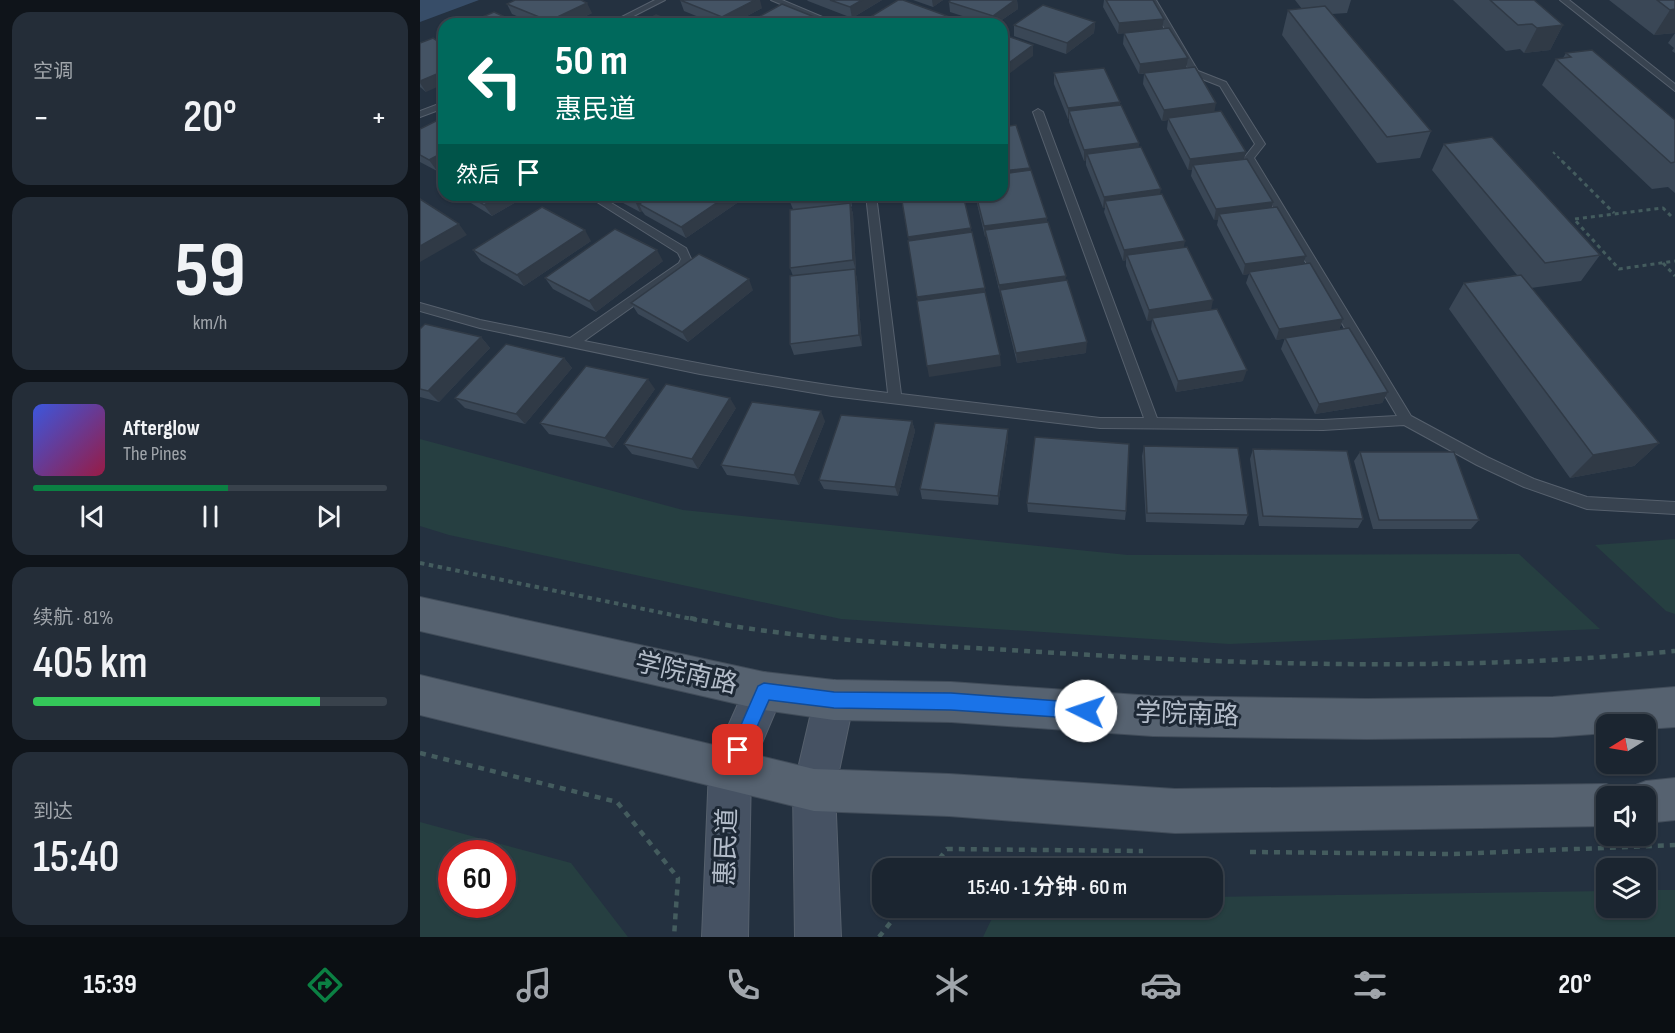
<!DOCTYPE html>
<html lang="zh">
<head>
<meta charset="utf-8">
<style>
  :root { --surface:#1b2530; --page:#242d38; --text:#f1f3f6; --muted:#a0a5ab; --line:#39424c; --accent:#0b8043 }
  body { margin:0; font-family:"Sofia Sans Condensed","Noto Sans SC",sans-serif; background:var(--page); color:var(--text); height:100vh; display:flex; flex-direction:column; font-size:22px; white-space:nowrap }
  * { box-sizing:border-box; margin:0 }
  p { font-size:20px; color:var(--muted) }
  .icon { flex:none; width:33px; height:33px; fill:none; stroke:currentColor; stroke-width:2; stroke-linecap:round; stroke-linejoin:round }
  .map { position:relative; flex:1; overflow:hidden }
  .panel { display:flex; flex-direction:column; gap:12px; padding:12px; background:#0f141a; width:420px }
  .panel>* { flex:none }
  .guide { position:absolute; left:18px; top:18px; width:570px; height:183px; border-radius:18px; box-shadow:0 2px 4px #0004,0 0 0 2px var(--line); background:#00695c; color:#fff; overflow:hidden }
  .needle { width:39px; rotate:259deg }
  .fabs { position:absolute; left:1176px; top:714px; display:grid; gap:12px }
  .fabs a { display:grid; place-items:center; width:60px; height:60px; border-radius:12px; background:var(--surface); box-shadow:0 2px 4px #0004,0 0 0 2px var(--line); font-size:30px }
  .speed { position:absolute; left:18px; top:840px; display:flex; gap:12px; font-size:30px; font-weight:700; text-align:center }
  .speed>* { display:grid; place-content:center; width:78px; height:78px; border-radius:50%; background:var(--surface); box-shadow:0 2px 4px #0004,0 0 0 2px var(--line); line-height:1 }
  .speed .limit { border:9px solid #d22; background:#fff; color:#111 }
  .pin { position:absolute; display:grid; place-items:center; width:51px; height:51px; color:#fff; margin:-26px; border-radius:12px; box-shadow:0 3px 9px #0006 }
  .me { position:absolute; width:66px; margin:-33px; rotate:274deg; stroke-linejoin:round; filter:drop-shadow(0 0 4px #0008) }
  .turn { display:flex; align-items:center; gap:21px; height:126px; padding:0 18px; font-size:27px }
  .turn .icon { width:78px; height:78px; stroke-width:2.5 }
  .turn b { display:block; font-size:42px; line-height:51px }
  .then { display:flex; align-items:center; height:57px; padding:0 18px; background:#0003; gap:12px; font-size:22px }
  .big { font-size:45px; font-weight:600; line-height:1.1 }
  .panel .widget { flex:1; display:flex; flex-direction:column; justify-content:center; gap:9px; min-width:0; padding:0 21px; border-radius:18px; background:var(--page) }
  .panel .dial { align-items:center; gap:0 }
  .dial b { font-size:78px; line-height:1 }
  .song { display:flex; align-items:center; gap:18px }
  .cover { width:72px; height:72px; border-radius:9px; background:linear-gradient(135deg,hsl(230 70% 55%),hsl(340 70% 35%)) }
  .played { height:6px; border-radius:3px; background:linear-gradient(90deg,var(--accent) 55%,var(--line) 55%) }
  .keys { display:flex; justify-content:space-around; direction:ltr }
  .heat { display:flex; justify-content:space-between; align-items:center; font-size:33px; direction:ltr }
  .charge { height:9px; border-radius:4px; background:linear-gradient(90deg,#34c759 81%,var(--line) 0) }
  .trip { position:absolute; left:452px; top:858px; width:351px; height:60px; border-radius:18px; background:var(--surface); box-shadow:0 2px 4px #0004,0 0 0 2px var(--line); font-weight:600; line-height:60px; text-align:center }
  .menu { display:flex; height:96px; justify-content:space-around; align-items:center; background:#0b0f13; color:var(--muted) }
  .menu .icon { width:42px; height:42px }
  .menu .current { color:var(--accent) }
  .menu b { font-size:27px; color:var(--text) }
  main { display:flex; flex:1; min-height:0 }
  .map>svg:first-child { display:block }
</style>
</head>
<body>
<main>
<section class="panel">
<div class="widget"><p>空调</p>
<div class="heat"><a>−</a><b class="big">20°</b><a>+</a></div>
</div>
<div class="widget dial"><b>59</b><p>km/h</p></div>
<div class="widget">
<div class="song"><i class="cover"></i><div><b>Afterglow</b><p>The Pines</p></div></div>
<div class="played"></div>
<div class="keys"><svg class="icon" aria-label="previous" viewBox="0 0 24 24"><path d="M18 5L8 12l10 7zM5 5v14"/></svg><svg class="icon" aria-label="pause" viewBox="0 0 24 24"><path d="M8 5v14M16 5v14"/></svg><svg class="icon" aria-label="next" viewBox="0 0 24 24"><path d="M6 5l10 7-10 7zM19 5v14"/></svg></div>
</div>
<div class="widget"><p>续航 · 81%</p><b class="big">405 km</b><div class="charge"></div></div>
<div class="widget"><p>到达</p><b class="big">15:40</b></div>
</section>
<div class="map">
<svg width="1255" height="937" viewBox="0 0 1255 937">
  <rect width="100%" height="100%" fill="#243140"/>
  <path fill="#263f41" fill-rule="evenodd" d="M0 439 263 510 708 555 1099 554 1180 629 809 644 421 619 29 535 0 526Z
    M1255 539V614L1246 611 1175 545Z
    M0 822 151 863 208 937H0ZM32 854H82V904H32Z
    M1226 890H1255V937H563L577 908H792V897L1186 891V908H1226Z"/>
  <path fill="#374d68" d="M0 0H59L0 22Z"/>
  <g fill="none" stroke-linecap="round" stroke-linejoin="round">
    <g stroke="#56606d" stroke-width="2">
      <path id="lane" d="M235 0H245L198 24H188Z
        M351 0H362L419 24H408Z
        M728 0H736L778 71 806 82 845 144 834 158 991 416 1067 457 1114 479 1167 497 1255 502V514L1167 509 1104 487 1057 465 984 425 903 430 680 428 412 396 280 374 60 328 0 311V303L60 320 150 338 259 263 261 259 258 253 166 195H178L266 248 271 259 267 268 164 341C265 361 366 381 468 393L446 195H456L481 394 680 418H724L613 112 618 109 623 112 737 418 903 420 977 416 824 158 835 144 800 86 772 75Z
        M1140 0H1149L1255 84V91Z
        M24 102V108L0 117V111Z"/>
    </g>
    <g stroke="#56606d" stroke-width="2">
      <path id="secondary" d="M344 672 358 677 364 691 331 769 328 937H282L289 769 330 677Z
        M414 680 428 686 434 700 415 790 421 937H375L373 790 394 700 400 686Z"/>
    </g>
    <g stroke="#414c59" stroke-width="2">
      <path id="primary" d="M0 597 344 672 414 680 531 682 733 696 947 699 1133 697 1255 687V727L1226 729V724H1186V733L1133 737 947 739 733 736 531 722 414 720 344 710 0 631Z
        M0 675 394 769 529 774 755 789 1186 784 1201 790 1204 796H1186V826L755 833 529 816 394 811 0 715Z
        M1255 778V820L1226 823V796H1207L1211 787 1226 781Z"/>
    </g>
    <path stroke="#445c5e" stroke-width="2" stroke-dasharray="3 3" stroke-linecap="butt" d="M1133 152 1144 163"/>
    <path stroke="#445c5e" stroke-width="3" stroke-dasharray="4 4" stroke-linecap="butt" d="M1142 161 1194 213
      M1251 216 1243 208 1154 219 1199 269 1255 261
      M1243 263 1255 276"/>
    <path stroke="#445c5e" stroke-width="4" stroke-dasharray="4.5 4.5" stroke-linecap="butt" d="M0 563 277 620"/>
    <path stroke="#445c5e" stroke-width="4.5" stroke-dasharray="6 6" stroke-linecap="butt" d="M270 618C380 641 494 644 606 651 822 665 1039 672 1255 651
      M0 753 197 802 258 878 254 937
      M830 852 1034 854 1255 845
      M512 868 527 849 723 851
      M459 937 482 908"/>
    <use href="#lane" fill="#384350" fill-rule="evenodd"/>
    <use href="#secondary" fill="#465263" fill-rule="evenodd"/>
    <use href="#primary" fill="#566270" fill-rule="evenodd"/>
  </g>
  <path fill="#3a4756" d="M260 0 342 8 312 24H296L264 11Z
    M387 0H462L432 18 388 1Z
    M493 0H523L513 7Z
    M531 0H597L598 9 576 24H567L530 12 529 2Z
    M684 0H733L744 19 742 29 766 68 824 159 851 207 886 256 883 264 923 319 919 330 968 392 962 403 895 414 861 349 865 338 874 337 856 340 826 283 829 274 823 275 797 225 798 220H794L771 176 772 170H768L747 129 748 120 742 121 723 84 724 74H719L703 44 704 33 698 34 683 7Z
    M875 0H931L927 13 912 14 1011 131 1000 158 957 163 862 35 868 10 882 9Z
    M1033 0H1114L1143 25 1130 50 1104 53 1100 49 1086 51Z
    M1189 0H1255V53L1252 51 1254 48 1248 43 1255 33 1234 35Z
    M87 4 172 13 150 24H115L92 14Z
    M527 16 528 24H448L447 19Z
    M675 22 674 33 646 54 594 36V25Z
    M0 43 6 92 0 87Z
    M1146 53 1255 120V193L1248 187 1232 189 1122 85 1136 59 1143 58Z
    M634 73 700 102V105L719 143 718 148 740 194 823 381 756 392 731 329 732 320 727 321 706 266V260L703 261 684 212 685 208H683L666 165V160L664 161 649 122V119H648L634 84Z
    M0 129 17 171 0 162Z
    M1024 144 1180 255 1161 281 1111 288 1239 443 1214 466 1150 478 1029 309 1044 283 1097 275 1012 170Z
    M610 171 645 280 666 353 597 363 566 237H565L555 195H582Z
    M38 195H108L72 216Z
    M188 195H318L320 201 266 238 225 215 222 211 220 212Z
    M431 195 432 206 431 207 433 214 436 271H435L437 279 442 346 374 355 370 344 373 276 370 268 373 209 370 202Z
    M171 241 104 286 61 261 53 250Z
    M243 261 176 312 133 289 125 278Z
    M333 290 268 342 218 314 211 303Z
    M0 329 61 337 70 348 19 402 0 397Z
    M144 358 152 368 105 424 45 408 35 398Z
    M235 389 193 448 129 434 120 423Z
    M316 408 278 469 212 454 204 444Z
    M405 421 379 485 307 475 301 465Z
    M492 421 495 431 478 496 404 489 399 480Z
    M588 439 578 505 502 499 500 489Z
    M724 446 828 515 824 525 726 522 722 456Z
    M833 449 943 519 938 528 839 526 830 459Z
    M940 452 1059 520 1051 529H953L934 461Z
    M607 503 706 511 705 520 608 512Z"/>
  <path fill="#303a46" d="M335 0H340L342 8 312 24H304L302 17Z
    M442 0H462L432 18 430 7Z
    M512 0H523L513 7Z
    M595 0H597L598 9 576 24H573V16Z
    M167 3 172 13 150 24H130L129 21Z
    M1255 9V33L1234 35 1250 10Z
    M527 16 528 24H514Z
    M744 19 742 29 698 34 699 23Z
    M675 22 674 33 646 54 647 43Z
    M1143 25 1130 50 1104 53 1117 28Z
    M613 45V56L582 79V68Z
    M768 58 766 69 719 74 720 64Z
    M24 71V84L6 92 0 83V81Z
    M700 102 699 113 649 111V119H648V108Z
    M796 103 794 114 748 118V120L742 121 744 110Z
    M719 143 718 154H667L666 160 664 161V150Z
    M24 152V167L17 171 9 160Z
    M826 152 823 163 773 165 772 170H768L770 159Z
    M610 168V179L582 182V171Z
    M741 189 739 200 685 201V208H683L684 197Z
    M82 195H108L72 216 64 205Z
    M224 195H247L219 204 222 211 220 212 215 201Z
    M308 195H318L320 201 266 238 261 227Z
    M429 195H431L432 206Z
    M853 202 850 213 799 214 798 220H794L796 209Z
    M430 203 433 214 436 271 433 260Z
    M627 218V229L565 230 566 237H565L564 226Z
    M39 224 47 235 0 262V246Z
    M551 228 552 239 490 248 488 237Z
    M165 230 171 241 104 286 97 275Z
    M765 241 763 252 707 255 706 260 703 261 704 250Z
    M237 250 243 261 176 312 169 301Z
    M886 256 882 267 829 272V274L823 275 825 264Z
    M435 269 437 279 442 346 439 335Z
    M646 276 645 287 580 290 581 296H580L579 285Z
    M329 279 333 290 268 342 262 332Z
    M565 288 566 299 499 308 497 297Z
    M793 300 791 311 727 321 729 310Z
    M923 319 919 330 856 340 859 329Z
    M61 337 70 348 19 402 8 391Z
    M667 342 666 353 597 363 596 353Z
    M580 355 581 366 509 377 507 366Z
    M144 358 152 368 105 424 96 414Z
    M827 370 823 381 756 392 758 381Z
    M228 379 235 389 193 448 185 438Z
    M968 392 962 403 895 414 899 404Z
    M310 398 316 408 278 469 272 459Z
    M401 411 405 421 379 485 374 475Z
    M492 421 495 431 478 496 475 487Z
    M588 429V439L578 505V496Z
    M1239 443 1214 466 1150 478 1173 455Z"/>
  <path fill="#445364" stroke="#303a46" stroke-width="1.5" d="M95 0H161L167 3 129 21 87 4Z
    M260 0H335L302 17Z
    M410 0H442L430 7Z
    M478 0H483L527 16 514 24H462L447 19Z
    M531 0H595L573 16 529 2Z
    M686 0H733L744 19 699 23Z
    M1070 0H1114L1143 25 1117 28 1112 24 1098 25Z
    M1237 0H1255V9L1250 10Z
    M362 4 407 22 402 24H326Z
    M623 5 675 22 647 43 594 25Z
    M905 6 1011 131 967 137 868 10Z
    M74 12 100 24H46Z
    M236 15 259 24H218Z
    M749 28 768 58 720 64 704 33Z
    M582 34 613 45 582 68Z
    M13 38 24 45V71L0 81V43Z
    M1172 50 1255 120V162L1251 163 1136 59 1151 57 1146 53Z
    M775 67 796 103 744 110 724 73Z
    M684 68 700 102 648 108 634 73Z
    M701 105 719 143 664 150 649 111Z
    M801 111 826 152 770 159 748 118Z
    M24 117V152L9 160 0 155V129Z
    M596 125 610 168 582 171V127Z
    M1072 137 1180 255 1125 263 1024 144Z
    M721 147 741 189 684 197 667 154Z
    M827 159 853 202 796 209 773 165Z
    M611 170 627 218 564 226 556 195H582V174Z
    M24 175V180L19 178Z
    M742 194 765 241 704 250 685 201Z
    M48 195H82L64 205Z
    M203 195H224L215 201Z
    M233 195H308L261 227 219 204Z
    M370 195H429L370 202Z
    M481 195H543L551 228 488 237Z
    M0 199 39 224 0 246Z
    M430 203 433 260 370 268V210Z
    M122 207 165 230 97 275 53 250Z
    M857 207 886 256 825 264 799 214Z
    M628 222 646 276 579 285 565 230Z
    M195 229 237 250 169 301 125 278Z
    M552 232 565 288 497 297 488 241Z
    M767 247 793 300 729 310 707 255Z
    M279 254 329 279 262 332 211 303Z
    M890 263 923 319 859 329 829 272Z
    M435 269 439 335 370 344V276Z
    M1101 275 1239 443 1173 455 1044 283Z
    M647 280 667 342 596 353 580 290Z
    M565 292 580 355 507 366 497 301Z
    M797 309 827 370 758 381 732 318Z
    M5 324 61 337 8 391 0 389V329Z
    M929 328 968 392 899 404 865 338Z
    M86 344 144 358 96 414 35 398Z
    M166 366 228 379 185 438 120 423Z
    M246 384 310 398 272 459 204 444Z
    M332 402 401 411 374 475 301 465Z
    M421 415 492 421 475 487 399 480Z
    M515 423 588 429 578 496 500 489Z
    M615 437 709 444 706 511 607 503Z
    M724 446 818 448 828 515 727 513Z
    M833 449 927 451 943 519 843 516Z
    M940 452H1034L1059 520H959Z"/>
  <path fill="#1a73e8" stroke="#114b97" stroke-width="1.5" d="M344 683 414 692 531 693 666 703 672 705 674 711 672 717 666 719 531 710 414 708 349 700 324 756 318 758 312 756 310 750 338 686Z"/>
  <g text-anchor="middle" dominant-baseline="central" stroke-width="6" stroke-linejoin="round" paint-order="stroke">
    <g font-size="26" fill="#b4bdca" stroke="#1d2835">
      <text transform="translate(266 674) rotate(13)">学院南路</text>
      <text transform="translate(767 715) rotate(2)">学院南路</text>
      <text transform="translate(307 847) rotate(-88)">惠民道</text>
    </g>
  </g>
</svg>
<div class="fabs">
<a><svg class="needle" viewBox="-14 -14 28 28"><path d="M0-13l5 13h-10z" fill="#e53935"/><path d="M0 13l5-13h-10z" fill="#a0a5ab"/></svg></a>
<a><svg class="icon" aria-label="sound" viewBox="0 0 24 24"><path d="M4 9h4l5-4v14l-5-4H4zM17 9q2 3 0 6"/></svg></a>
<a><svg class="icon" aria-label="layers" viewBox="0 0 24 24"><path d="M12 4l9 5-9 5-9-5zM3 14l9 5 9-5"/></svg></a>
</div>
<div class="speed"><div class="limit">60</div></div>
<div class="pin" style="left:318px;top:750px;background:#d93025"><svg class="icon" aria-label="arrive" viewBox="0 0 24 24"><path d="M6 21V4h12l-3 4 3 4H6"/></svg></div>
<svg class="me" style="left:666px;top:711px" viewBox="-20 -20 40 40"><circle r="19" fill="#fff"/><path d="M0-13L10 11 0 6-10 11z" fill="#1a73e8"/></svg>
<div class="trip">15:40 · 1 分钟 · 60 m</div>
<div class="guide">
<div class="turn"><svg class="icon" aria-label="left" viewBox="0 0 24 24"><path d="M17 20v-9H6M10 6l-5 5 5 5"/></svg><div><b>50 m</b>惠民道</div></div>
<div class="then">然后<svg class="icon" aria-label="arrive" viewBox="0 0 24 24"><path d="M6 21V4h12l-3 4 3 4H6"/></svg></div>
</div>
</div>
</main>
<nav class="menu">
<b>15:39</b>
<svg class="icon current" aria-label="directions" viewBox="0 0 24 24"><path d="M12 3l9 9-9 9-9-9zM9 14v-3h6M13 9l2 2-2 2"/></svg>
<svg class="icon" aria-label="music" viewBox="0 0 24 24"><path d="M9 18V5l10-2v13"/><circle cx="6" cy="18" r="3"/><circle cx="16" cy="16" r="3"/></svg>
<svg class="icon" aria-label="phone" viewBox="0 0 24 24"><path d="M5 4h4l2 5-3 2q2 4 5 5l2-3 5 2v4C11 20 4 13 5 4z"/></svg>
<svg class="icon" aria-label="climate" viewBox="0 0 24 24"><path d="M12 3v18M4 7l16 10M4 17L20 7"/></svg>
<svg class="icon" aria-label="car" viewBox="0 0 24 24"><path d="M5 17H2v-5l4-1 3-4h7l3 4 3 1v5h-3M9 17h6M6 11h13"/><circle cx="7" cy="17" r="2"/><circle cx="17" cy="17" r="2"/></svg>
<svg class="icon" aria-label="filters" viewBox="0 0 24 24"><path d="M4 7h16M4 17h16"/><circle cx="9" cy="7" r="2"/><circle cx="15" cy="17" r="2"/></svg>
<b>20°</b>
</nav>
</body>
</html>
